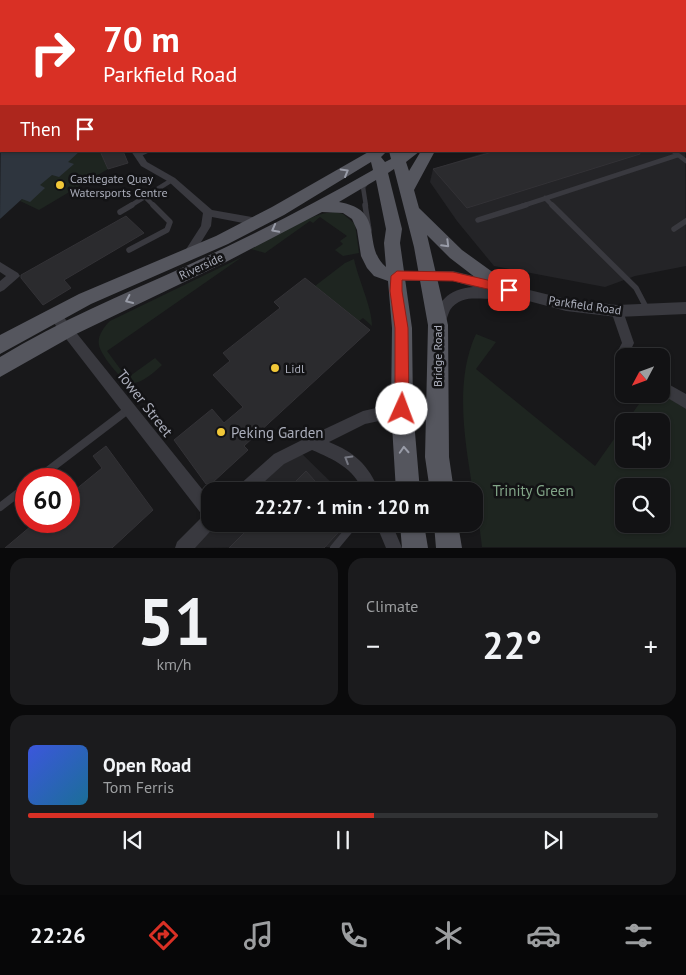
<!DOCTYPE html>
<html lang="en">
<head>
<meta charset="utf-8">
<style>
  :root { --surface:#121214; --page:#1b1b1d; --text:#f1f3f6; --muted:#9c9ea0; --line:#313234; --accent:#d93025 }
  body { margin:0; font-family:"PT Sans",sans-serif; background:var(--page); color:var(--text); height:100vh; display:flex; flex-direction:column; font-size:19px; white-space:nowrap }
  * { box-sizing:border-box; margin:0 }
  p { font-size:16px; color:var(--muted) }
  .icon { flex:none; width:28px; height:28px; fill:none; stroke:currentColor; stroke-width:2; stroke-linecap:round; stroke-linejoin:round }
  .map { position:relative; height:548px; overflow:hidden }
  .drawer { display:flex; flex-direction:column; gap:10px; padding:10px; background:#0a0a0b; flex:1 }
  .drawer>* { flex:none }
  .hud { position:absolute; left:0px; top:0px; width:686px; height:152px; box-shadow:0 1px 4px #0004,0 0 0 1px var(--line); background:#d93025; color:#fff; overflow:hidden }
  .needle { width:32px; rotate:229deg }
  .tools { position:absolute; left:615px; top:348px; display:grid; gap:10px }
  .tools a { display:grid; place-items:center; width:55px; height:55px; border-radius:10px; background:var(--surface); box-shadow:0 1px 4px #0004,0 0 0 1px var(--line); font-size:25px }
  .speed { position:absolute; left:15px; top:468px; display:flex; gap:10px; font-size:25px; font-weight:700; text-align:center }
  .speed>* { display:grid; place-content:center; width:65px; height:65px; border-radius:50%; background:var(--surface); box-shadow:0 1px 4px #0004,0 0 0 1px var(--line); line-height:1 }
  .speed .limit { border:8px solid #d22; background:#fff; color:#111 }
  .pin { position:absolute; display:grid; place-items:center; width:42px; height:42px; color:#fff; margin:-21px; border-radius:10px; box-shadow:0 2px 8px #0006 }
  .me { position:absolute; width:55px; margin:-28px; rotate:2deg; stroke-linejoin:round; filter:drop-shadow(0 0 4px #0008) }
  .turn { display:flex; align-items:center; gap:18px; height:105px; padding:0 20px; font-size:22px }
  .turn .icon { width:65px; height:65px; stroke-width:2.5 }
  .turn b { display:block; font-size:35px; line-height:42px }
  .then { display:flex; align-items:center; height:48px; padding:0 20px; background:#0003; gap:10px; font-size:19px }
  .big { font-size:38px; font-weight:600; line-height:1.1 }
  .drawer .widget { flex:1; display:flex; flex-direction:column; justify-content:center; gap:8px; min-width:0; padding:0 18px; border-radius:15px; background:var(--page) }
  .drawer .dial { align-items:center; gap:0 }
  .dial b { font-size:65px; line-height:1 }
  .song { display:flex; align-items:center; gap:15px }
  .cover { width:60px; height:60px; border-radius:8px; background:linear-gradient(135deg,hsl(230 70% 55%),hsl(200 70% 35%)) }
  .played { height:5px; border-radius:2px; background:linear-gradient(90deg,var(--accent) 55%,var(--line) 55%) }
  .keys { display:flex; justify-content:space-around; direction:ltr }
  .heat { display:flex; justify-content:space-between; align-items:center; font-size:28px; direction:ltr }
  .drawer .tiles { flex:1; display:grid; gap:10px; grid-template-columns:1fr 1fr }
  .widget:last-child { grid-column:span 2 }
  .trip { position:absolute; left:201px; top:482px; width:282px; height:50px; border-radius:15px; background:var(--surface); box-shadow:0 1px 4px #0004,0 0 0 1px var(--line); font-weight:600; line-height:50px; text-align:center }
  .tab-bar { display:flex; height:80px; justify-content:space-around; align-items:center; background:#070708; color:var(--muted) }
  .tab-bar .icon { width:35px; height:35px }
  .tab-bar .selected { color:var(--accent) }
  .tab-bar b { font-size:22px; color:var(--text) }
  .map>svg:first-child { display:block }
</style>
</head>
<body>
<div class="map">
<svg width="686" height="548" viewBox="0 0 686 548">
  <rect width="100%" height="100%" fill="#18181a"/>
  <path fill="#242427" d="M399 0H686V71L685 1Z
    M685 106 686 266 635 276 605 287 494 266 457 221 430 182 433 169 490 151H685Z
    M297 449 340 491H250Z
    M213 524H354L334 547 186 548Z"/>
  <path fill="#1e2520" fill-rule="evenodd" d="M79 151H123L128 163 108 169 39 210 20 201Z
    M335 212 343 214 355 224 359 253 343 256 335 250 343 244 340 241 347 236 320 217 313 223 310 221 265 253 251 249C275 237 308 213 335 212Z
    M242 257 107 351 121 370 124 369 130 376 155 358 162 365C154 372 142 384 131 383 122 382 100 354 99 345 97 336 104 327 110 321Z
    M354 259C358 279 372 307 372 326L363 318 359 321 315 286 345 263Z
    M476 334 496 342 476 369 595 466 624 425V459H661V421H627L646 394 661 393 686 409V547H482L475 491H473C465 442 454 381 476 334ZM624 486H661V524H624Z"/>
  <path fill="#2e353e" d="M1 111V151H80L68 162 74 164 59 177 52 175 40 185 45 188 30 202 22 199 0 219Z"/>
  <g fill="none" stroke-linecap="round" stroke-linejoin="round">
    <path fill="#2e353e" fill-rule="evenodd" d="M0 89H1V95H0Z"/>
  </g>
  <path fill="#2b2b2e" stroke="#333236" d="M100 151H123L128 163 108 169Z
    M496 151H639L640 154 467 208 433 169Z
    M126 216 144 233 64 280 71 288 43 305 21 278V275Z
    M305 278 370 330 244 446 248 450 212 483 206 484 174 440 212 409 224 423 243 407 213 375 230 361 223 353 280 308 274 302Z
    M106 446 153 510 112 548H5L37 521H69V495L102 468 93 456Z
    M306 471 324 491H286Z
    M253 524H346L324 548H229Z"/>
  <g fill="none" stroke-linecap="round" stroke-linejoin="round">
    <path stroke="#39393f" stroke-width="4.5" d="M673 151 686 161
      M138 155 147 151
      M144 196 154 206
      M545 198 553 206
      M130 206 172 180
      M366 206 363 187 368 181
      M522 206 678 155"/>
    <path stroke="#39393f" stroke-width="5.5" d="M365 205 369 230
      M552 205 636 288 647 309
      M120 212 132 205
      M478 220 526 205
      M674 229 686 221
      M129 250 167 230 170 222 153 205"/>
    <path stroke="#39393f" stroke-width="8" d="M37 479 129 409
      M0 507 26 487
      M334 548 354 524"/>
    <path fill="#39393f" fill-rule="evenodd" d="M0 34H1V38H0Z
      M685 61H686V65H685Z
      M131 151H140L147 162 175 178 212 210 258 218 263 222 258 226 212 217 211 226 190 260H182L181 257 201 226 203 213 169 182 141 166Z
      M0 262 18 273 20 276 4 290 0 292V281L6 276 0 272Z
      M617 306 621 307 623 311 634 343 628 356H624V362L620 364 615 362 614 358 622 343 611 311 613 307Z
      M54 309 58 310 210 499V524H217L195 548H175L177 542 203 516 50 318 48 314 50 310Z
      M661 380 686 394V409L661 394Z
      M402 402 437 405 442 407 444 412 442 417 437 419 402 416 365 424 329 442C354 452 369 465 379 491H363C353 468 335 460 312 450L284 464 254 491H235L238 486 274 454 304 439 305 437 312 435 363 411Z
      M376 524H392L402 548H386Z"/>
    <path fill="#39393f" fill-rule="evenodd" d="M397 271H453L566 299 617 305 686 302V314L617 317 566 311 502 294C489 306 465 289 450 310 447 316 446 323 443 329L438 331 433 329 431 325C437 302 448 289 473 287L453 281H397L392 280 390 276 392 272Z"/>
    <path fill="#55565e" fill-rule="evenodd" d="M302 0H313L314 1H303Z
      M685 92H686V100H685Z
      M370 151H387L381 157 385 162 391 159 389 151H420L406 162 409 171 421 151H435L414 190 419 208 462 250 505 281 508 286 505 291 499 293 493 291 450 258 427 235 448 325 449 457 454 491H430L425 457 428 325 414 247 394 169 388 173 402 229 400 243 412 328 413 409 420 491H396L391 409 392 328 388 281 374 276 367 268 361 256 357 230 352 219 343 213 322 212 224 263 76 334 0 377V357C59 321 122 295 184 267 249 237 312 205 373 170L371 162 284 215 228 244 91 304 0 354V335L79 294 216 236 272 207ZM376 180 386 229 384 243 386 267C361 246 387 210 339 202Z
      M400 524H424L428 548H402Z
      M434 524H458L462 548H436Z"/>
  </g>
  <defs><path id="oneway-chevron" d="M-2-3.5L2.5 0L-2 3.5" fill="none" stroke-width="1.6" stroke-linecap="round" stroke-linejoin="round" transform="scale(1.25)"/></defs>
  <g stroke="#999ca8">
    <use href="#oneway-chevron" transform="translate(345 172) rotate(-30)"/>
    <use href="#oneway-chevron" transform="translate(275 229) rotate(152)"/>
    <use href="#oneway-chevron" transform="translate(446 244) rotate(45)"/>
    <use href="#oneway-chevron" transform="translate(129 300) rotate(155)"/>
    <use href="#oneway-chevron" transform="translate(404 450) rotate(-93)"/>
  </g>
  <use stroke="#777983" href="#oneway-chevron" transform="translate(348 459) rotate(-149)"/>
  <path fill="#d93025" stroke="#8d1f18" d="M397 271 453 272 509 285 515 290 509 294 453 281 402 280V291L408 328 409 409 407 413 402 415 397 413 395 409V328L390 291 391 276Z"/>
  <g fill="#f2c838" stroke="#131315" stroke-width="2">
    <circle cx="60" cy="185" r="5"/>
    <circle cx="275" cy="368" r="5"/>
    <circle cx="221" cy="432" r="5"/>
  </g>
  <g text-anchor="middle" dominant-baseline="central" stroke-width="5" stroke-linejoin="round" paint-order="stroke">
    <g font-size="12" fill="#aaadba" stroke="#131315" text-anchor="start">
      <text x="70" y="178">Castlegate Quay<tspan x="70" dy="14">Watersports Centre</tspan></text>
      <text x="285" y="368">Lidl</text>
    </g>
    <g font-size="12" fill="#aaadba" stroke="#131315">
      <text transform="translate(201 266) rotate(-25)">Riverside</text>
      <text transform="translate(585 305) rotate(8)">Parkfield Road</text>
      <text transform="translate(437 356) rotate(-90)">Bridge Road</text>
    </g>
    <g font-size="15" fill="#aaadba" stroke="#131315">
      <text transform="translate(145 403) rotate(52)">Tower Street</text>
    </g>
    <g font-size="15" fill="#aaadba" stroke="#131315" text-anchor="start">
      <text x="231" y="432">Peking Garden</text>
    </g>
    <g font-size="15" fill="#82a588" stroke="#131315">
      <text x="533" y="490">Trinity Green</text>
    </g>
  </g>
</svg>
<div class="tools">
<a><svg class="needle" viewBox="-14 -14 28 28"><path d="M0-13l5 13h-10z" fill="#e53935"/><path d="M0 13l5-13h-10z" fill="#9c9ea0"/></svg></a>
<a><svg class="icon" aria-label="sound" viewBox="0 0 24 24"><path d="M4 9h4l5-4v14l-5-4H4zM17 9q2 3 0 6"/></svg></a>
<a><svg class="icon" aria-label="search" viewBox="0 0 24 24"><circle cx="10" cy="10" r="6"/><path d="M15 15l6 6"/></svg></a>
</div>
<div class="speed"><div class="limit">60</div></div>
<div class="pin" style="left:509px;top:290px;background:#d93025"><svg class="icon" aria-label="arrive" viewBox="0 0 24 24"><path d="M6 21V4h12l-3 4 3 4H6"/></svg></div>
<svg class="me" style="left:402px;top:409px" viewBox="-20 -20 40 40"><circle r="19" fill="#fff"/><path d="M0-13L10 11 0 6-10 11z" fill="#d93025"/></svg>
<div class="trip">22:27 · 1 min · 120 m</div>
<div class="hud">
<div class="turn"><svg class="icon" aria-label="right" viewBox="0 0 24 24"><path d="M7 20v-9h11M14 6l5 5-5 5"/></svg><div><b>70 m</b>Parkfield Road</div></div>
<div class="then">Then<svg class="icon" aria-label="arrive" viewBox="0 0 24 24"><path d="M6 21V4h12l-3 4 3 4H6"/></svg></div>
</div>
</div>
<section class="drawer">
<div class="tiles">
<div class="widget dial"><b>51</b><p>km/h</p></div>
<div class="widget"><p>Climate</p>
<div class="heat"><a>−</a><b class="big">22°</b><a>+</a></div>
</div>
<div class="widget">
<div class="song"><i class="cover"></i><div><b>Open Road</b><p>Tom Ferris</p></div></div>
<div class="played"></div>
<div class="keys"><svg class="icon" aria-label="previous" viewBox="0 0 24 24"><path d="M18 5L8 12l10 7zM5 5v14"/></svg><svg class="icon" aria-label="pause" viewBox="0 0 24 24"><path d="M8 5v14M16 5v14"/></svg><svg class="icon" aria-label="next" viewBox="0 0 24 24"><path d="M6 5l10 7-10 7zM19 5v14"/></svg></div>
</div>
</div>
</section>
<nav class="tab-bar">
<b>22:26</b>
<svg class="icon selected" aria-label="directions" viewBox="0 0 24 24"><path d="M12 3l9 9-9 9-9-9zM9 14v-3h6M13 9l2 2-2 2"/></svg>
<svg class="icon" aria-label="music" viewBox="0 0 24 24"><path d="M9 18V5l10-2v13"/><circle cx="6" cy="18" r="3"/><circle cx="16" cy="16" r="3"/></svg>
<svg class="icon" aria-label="phone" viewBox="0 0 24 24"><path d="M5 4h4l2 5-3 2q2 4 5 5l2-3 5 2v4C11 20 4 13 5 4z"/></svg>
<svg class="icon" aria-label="climate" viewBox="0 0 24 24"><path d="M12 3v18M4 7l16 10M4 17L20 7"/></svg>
<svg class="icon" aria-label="car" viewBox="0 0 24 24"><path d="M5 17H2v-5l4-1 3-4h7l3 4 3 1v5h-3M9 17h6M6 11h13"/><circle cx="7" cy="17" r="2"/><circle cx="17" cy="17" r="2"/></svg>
<svg class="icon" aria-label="filters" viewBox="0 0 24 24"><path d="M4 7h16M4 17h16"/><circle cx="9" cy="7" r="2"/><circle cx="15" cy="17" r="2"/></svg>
</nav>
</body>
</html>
